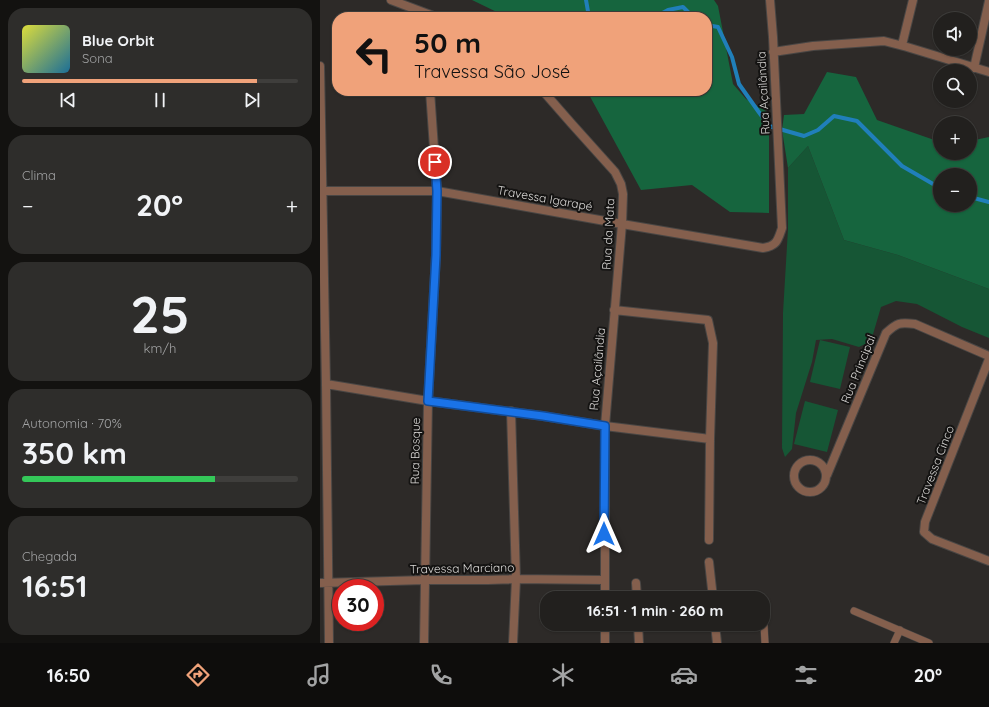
<!DOCTYPE html>
<html lang="pt">
<head>
<meta charset="utf-8">
<style>
  :root { --surface:#22201e; --page:#2e2d2b; --text:#f1f3f6; --muted:#a2a3a4; --line:#3f3e3c; --accent:#f0a27a }
  body { margin:0; font-family:Quicksand,sans-serif; background:var(--page); color:var(--text); height:100vh; display:flex; flex-direction:column; font-size:15px; white-space:nowrap }
  * { box-sizing:border-box; margin:0 }
  p { font-size:13px; color:var(--muted) }
  .icon { flex:none; width:22px; height:22px; fill:none; stroke:currentColor; stroke-width:2; stroke-linecap:round; stroke-linejoin:round }
  .map { position:relative; flex:1; overflow:hidden }
  .side { display:flex; flex-direction:column; gap:8px; padding:8px; background:#131210; width:320px }
  .side>* { flex:none }
  .banner { position:absolute; left:12px; top:12px; width:380px; height:84px; border-radius:16px; box-shadow:0 1px 3px #0004,0 0 0 1px var(--line); background:#f0a27a; color:#111; overflow:hidden }
  .controls { position:absolute; left:613px; top:12px; display:grid; gap:8px }
  .controls a { display:grid; place-items:center; width:44px; height:44px; border-radius:50%; background:var(--surface); box-shadow:0 1px 3px #0004,0 0 0 1px var(--line); font-size:20px }
  .speed { position:absolute; left:12px; top:579px; display:flex; gap:8px; font-size:20px; font-weight:700; text-align:center }
  .speed>* { display:grid; place-content:center; width:52px; height:52px; border-radius:50%; background:var(--surface); box-shadow:0 1px 3px #0004,0 0 0 1px var(--line); line-height:1 }
  .speed .limit { border:6px solid #d22; background:#fff; color:#111 }
  .pin { position:absolute; display:grid; place-items:center; width:34px; height:34px; color:#fff; margin:-17px; border:2px solid #fff; border-radius:50%; box-shadow:0 1px 4px #0007 }
  .me { position:absolute; width:44px; margin:-22px; rotate:0deg; stroke-linejoin:round; filter:drop-shadow(0 0 3px #0008) }
  .turn { display:flex; align-items:center; gap:14px; height:84px; padding:0 16px; font-size:18px }
  .turn .icon { width:52px; height:52px; stroke-width:2.5 }
  .turn b { display:block; font-size:28px; line-height:34px }
  .big { font-size:30px; font-weight:700; line-height:1.1 }
  .side .card { flex:1; display:flex; flex-direction:column; justify-content:center; gap:6px; min-width:0; padding:0 14px; border-radius:16px; background:var(--page) }
  .side .dial { align-items:center; gap:0 }
  .dial b { font-size:52px; line-height:1 }
  .song { display:flex; align-items:center; gap:12px }
  .cover { width:48px; height:48px; border-radius:6px; background:linear-gradient(135deg,hsl(60 70% 55%),hsl(200 70% 35%)) }
  .played { height:4px; border-radius:2px; background:linear-gradient(90deg,var(--accent) 85%,var(--line) 85%) }
  .keys { display:flex; justify-content:space-around; direction:ltr }
  .heat { display:flex; justify-content:space-between; align-items:center; font-size:22px; direction:ltr }
  .charge { height:6px; border-radius:3px; background:linear-gradient(90deg,#34c759 70%,var(--line) 0) }
  .trip { position:absolute; left:220px; top:591px; width:230px; height:40px; border-radius:16px; background:var(--surface); box-shadow:0 1px 3px #0004,0 0 0 1px var(--line); font-weight:700; line-height:40px; text-align:center }
  .tab-bar { display:flex; height:64px; justify-content:space-around; align-items:center; background:#0e0d0c; color:var(--muted) }
  .tab-bar .icon { width:28px; height:28px }
  .tab-bar .current { color:var(--accent) }
  .tab-bar b { font-size:18px; color:var(--text) }
  main { display:flex; flex:1; min-height:0 }
  .map>svg:first-child { display:block }
</style>
</head>
<body>
<main>
<section class="side">
<div class="card">
<div class="song"><i class="cover"></i><div><b>Blue Orbit</b><p>Sona</p></div></div>
<div class="played"></div>
<div class="keys"><svg class="icon" aria-label="previous" viewBox="0 0 24 24"><path d="M18 5L8 12l10 7zM5 5v14"/></svg><svg class="icon" aria-label="pause" viewBox="0 0 24 24"><path d="M8 5v14M16 5v14"/></svg><svg class="icon" aria-label="next" viewBox="0 0 24 24"><path d="M6 5l10 7-10 7zM19 5v14"/></svg></div>
</div>
<div class="card"><p>Clima</p>
<div class="heat"><a>−</a><b class="big">20°</b><a>+</a></div>
</div>
<div class="card dial"><b>25</b><p>km/h</p></div>
<div class="card"><p>Autonomia · 70%</p><b class="big">350 km</b><div class="charge"></div></div>
<div class="card"><p>Chegada</p><b class="big">16:51</b></div>
</section>
<div class="map">
<svg width="669" height="643" viewBox="0 0 669 643">
  <rect width="100%" height="100%" fill="#2d2a28"/>
  <path fill="#165635" d="M488 146 524 240 578 255 669 289V338L642 327 597 304 576 301 561 307 551 341 539 347 512 339 496 340 492 362 476 413 472 449 465 457 462 448 463 313 468 229V168Z
    M500 340 530 347 520 389 490 382Z
    M485 401 518 410 507 452 474 444Z"/>
  <path fill="#16653e" fill-rule="evenodd" d="M152 0H394L398 6 413 84 426 99 449 113V213L410 212 372 185 321 190 267 91H387V17H187Z
    M507 72 536 77 557 120 620 142V153H650V141L669 137V289L578 255 524 240 488 146 468 168 462 130 464 115 484 114ZM620 175H650V205H620Z"/>
  <g fill="none" stroke-linecap="round" stroke-linejoin="round">
    <path stroke="#207fba" stroke-width="4" d="M266 0 269 17
      M335 17 348 10 363 7 373 17
      M387 25 398 27 412 57 419 84 438 111 449 126 484 136 498 130 514 116 537 121 582 166 620 188
      M650 197 669 202"/>
    <g stroke="#494644" stroke-width="8">
      <path id="lane" d="M443 607 445 643
        M534 611 609 643
        M574 643 580 630"/>
    </g>
    <g stroke="#494644" stroke-width="10">
      <path id="street" d="M71 0 116 17
        M582 45 593 0
        M453 52 493 46 564 41 587 47 669 72
        M0 66 6 384 9 643
        M654 68 669 1
        M223 91 251 123 295 172 301 184 303 194 302 224 285 426V598
        M0 191H117L302 224 443 248C457 246 458 240 462 228L453 37 450 0
        M294 310 388 320 393 343 390 439 389 540
        M669 359 605 522 604 532 612 539 669 561
        M6 384 108 401 223 416 285 426 390 439
        M191 411 196 579 193 643
        M474 476a16 16 0 1 1 32 0a16 16 0 1 1-32 0Z
        M507 475 566 333C577 323 579 322 595 324L669 356
        M389 562 393 598
        M0 583 105 580H168L196 579 284 580
        M316 583 317 598
        M285 624V643
        M318 624 319 643
        M395 624 397 643
        M104 643 108 401 116 255 117 191 110 91"/>
    </g>
    <use href="#lane" stroke="#845f4d" stroke-width="7"/>
    <use href="#street" stroke="#845f4d" stroke-width="8"/>
  </g>
  <g fill="none" stroke-linecap="round" stroke-linejoin="round">
    <g stroke="#114b97" stroke-width="10">
      <path id="route" d="M115 162 117 191 116 255 108 401 223 416 285 426 284 534"/>
    </g>
    <use href="#route" stroke="#1a73e8" stroke-width="7"/>
  </g>
  <g text-anchor="middle" dominant-baseline="central" stroke-width="4" stroke-linejoin="round" paint-order="stroke">
    <g font-size="12" fill="#dbd9d7" stroke="#141312">
      <text transform="translate(443 93) rotate(-93)">Rua Açailândia</text>
      <text transform="translate(225 198) rotate(10)">Travessa Igarapé</text>
      <text transform="translate(288 234) rotate(-87)">Rua da Mata</text>
      <text transform="translate(277 369) rotate(-85)">Rua Açailândia</text>
      <text transform="translate(538 369) rotate(-68)">Rua Principal</text>
      <text transform="translate(95 451) rotate(-89)">Rua Bosque</text>
      <text transform="translate(615 465) rotate(-69)">Travessa Cinco</text>
      <text transform="translate(142 568) rotate(-1)">Travessa Marciano</text>
    </g>
  </g>
</svg>
<div class="controls">
<a><svg class="icon" aria-label="sound" viewBox="0 0 24 24"><path d="M4 9h4l5-4v14l-5-4H4zM17 9q2 3 0 6"/></svg></a>
<a><svg class="icon" aria-label="search" viewBox="0 0 24 24"><circle cx="10" cy="10" r="6"/><path d="M15 15l6 6"/></svg></a>
<a>+</a>
<a>−</a>
</div>
<div class="speed"><div class="limit">30</div></div>
<div class="pin" style="left:115px;top:162px;background:#d93025"><svg class="icon" aria-label="arrive" viewBox="0 0 24 24"><path d="M6 21V4h12l-3 4 3 4H6"/></svg></div>
<svg class="me" style="left:284px;top:534px" viewBox="-20 -20 40 40"><path d="M0-17L14 15 0 8-14 15z" fill="#1a73e8" stroke="#fff" stroke-width="4"/></svg>
<div class="trip">16:51 · 1 min · 260 m</div>
<div class="banner">
<div class="turn"><svg class="icon" aria-label="left" viewBox="0 0 24 24"><path d="M17 20v-9H6M10 6l-5 5 5 5"/></svg><div><b>50 m</b>Travessa São José</div></div>
</div>
</div>
</main>
<nav class="tab-bar">
<b>16:50</b>
<svg class="icon current" aria-label="directions" viewBox="0 0 24 24"><path d="M12 3l9 9-9 9-9-9zM9 14v-3h6M13 9l2 2-2 2"/></svg>
<svg class="icon" aria-label="music" viewBox="0 0 24 24"><path d="M9 18V5l10-2v13"/><circle cx="6" cy="18" r="3"/><circle cx="16" cy="16" r="3"/></svg>
<svg class="icon" aria-label="phone" viewBox="0 0 24 24"><path d="M5 4h4l2 5-3 2q2 4 5 5l2-3 5 2v4C11 20 4 13 5 4z"/></svg>
<svg class="icon" aria-label="climate" viewBox="0 0 24 24"><path d="M12 3v18M4 7l16 10M4 17L20 7"/></svg>
<svg class="icon" aria-label="car" viewBox="0 0 24 24"><path d="M5 17H2v-5l4-1 3-4h7l3 4 3 1v5h-3M9 17h6M6 11h13"/><circle cx="7" cy="17" r="2"/><circle cx="17" cy="17" r="2"/></svg>
<svg class="icon" aria-label="filters" viewBox="0 0 24 24"><path d="M4 7h16M4 17h16"/><circle cx="9" cy="7" r="2"/><circle cx="15" cy="17" r="2"/></svg>
<b>20°</b>
</nav>
</body>
</html>
